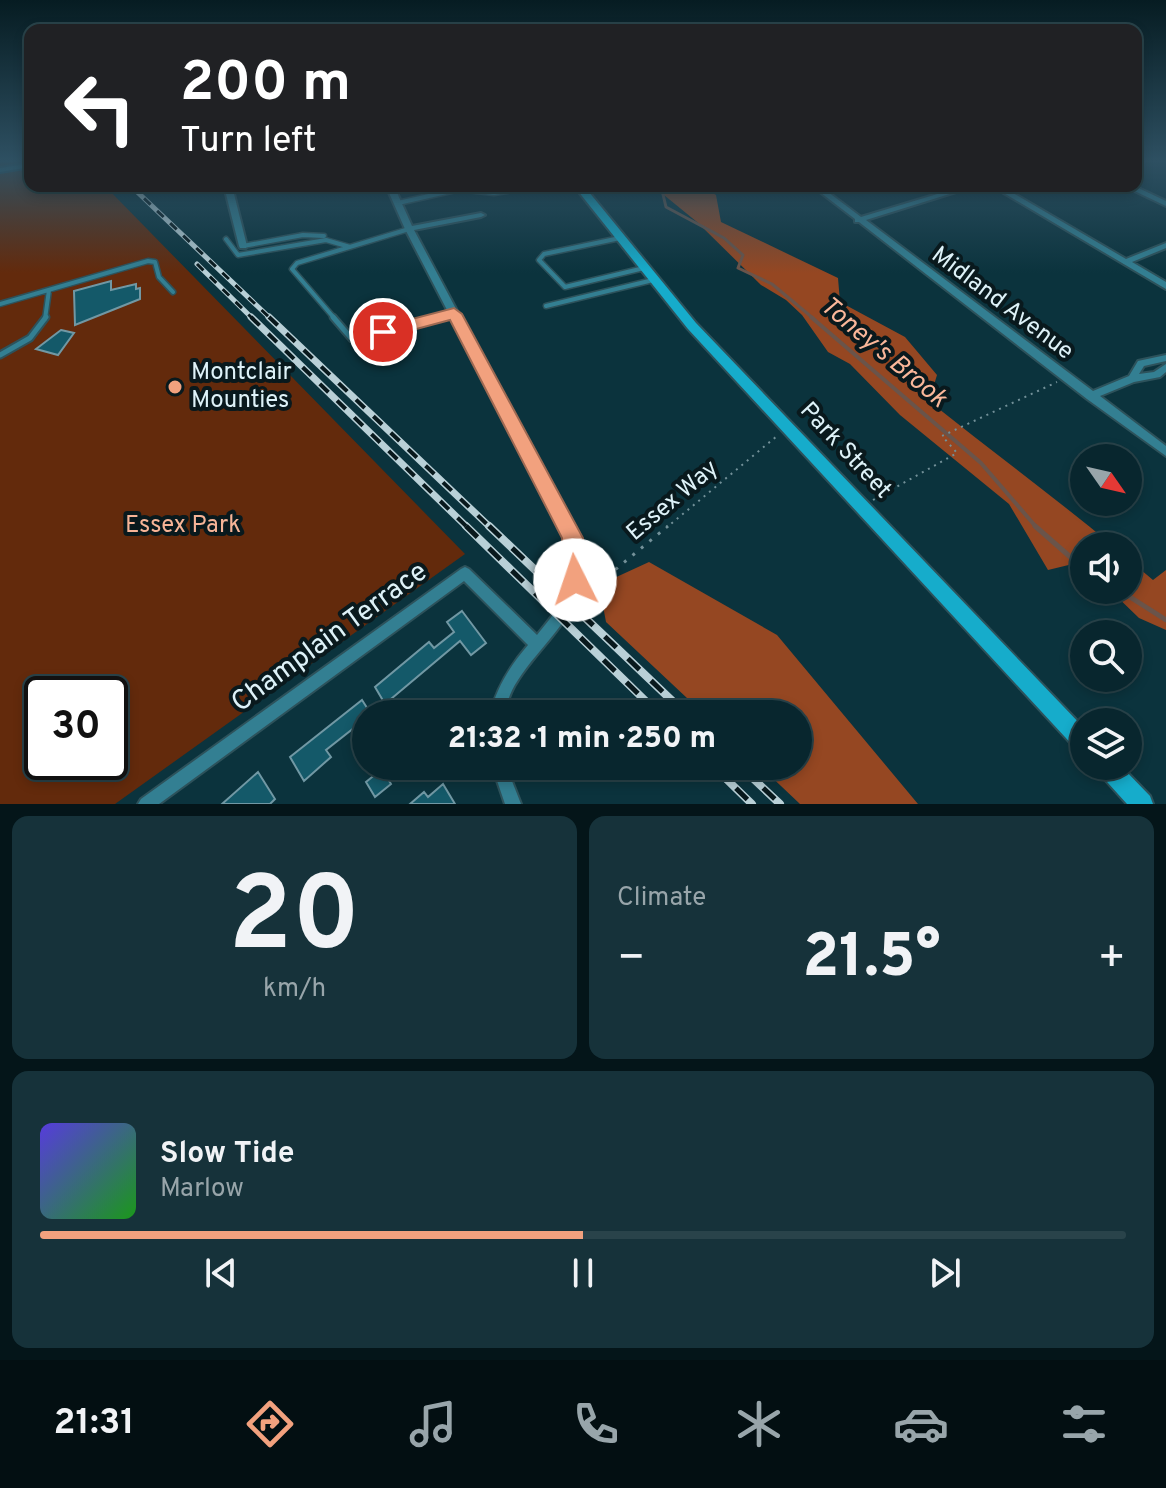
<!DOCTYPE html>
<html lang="en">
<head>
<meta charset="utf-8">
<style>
  :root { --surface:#08262e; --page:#16323a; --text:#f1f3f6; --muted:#98a5aa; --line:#29434a; --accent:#f2a17e }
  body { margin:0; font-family:Overpass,sans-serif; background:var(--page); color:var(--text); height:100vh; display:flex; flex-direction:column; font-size:30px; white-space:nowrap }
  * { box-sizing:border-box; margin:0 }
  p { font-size:26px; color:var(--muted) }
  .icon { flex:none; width:44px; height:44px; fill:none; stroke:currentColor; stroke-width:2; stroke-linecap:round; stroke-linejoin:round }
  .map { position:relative; height:804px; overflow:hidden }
  .panel { display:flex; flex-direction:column; gap:12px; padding:12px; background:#041519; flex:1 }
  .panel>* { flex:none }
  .banner { position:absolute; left:24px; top:24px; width:1118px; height:168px; border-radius:16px; box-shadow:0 4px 12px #0003,0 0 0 2px var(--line); background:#202124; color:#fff; overflow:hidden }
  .needle { width:52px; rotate:124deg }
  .tools { position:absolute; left:1070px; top:444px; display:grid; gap:16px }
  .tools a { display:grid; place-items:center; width:72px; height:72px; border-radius:50%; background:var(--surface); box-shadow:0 4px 12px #0003,0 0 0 2px var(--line); font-size:40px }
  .speed { position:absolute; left:24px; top:676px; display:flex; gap:16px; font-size:40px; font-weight:700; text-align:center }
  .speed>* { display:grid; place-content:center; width:104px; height:104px; border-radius:50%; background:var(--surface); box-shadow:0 4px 12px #0003,0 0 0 2px var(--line); line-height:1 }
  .speed .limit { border:4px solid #111; border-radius:12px; background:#fff; color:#111 }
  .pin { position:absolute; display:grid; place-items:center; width:68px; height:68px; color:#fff; margin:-34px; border:4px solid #fff; border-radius:50%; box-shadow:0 2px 8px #0007 }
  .me { position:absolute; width:88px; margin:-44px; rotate:356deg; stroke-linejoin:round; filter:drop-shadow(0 0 6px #0008) }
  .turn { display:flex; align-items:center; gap:28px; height:168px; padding:0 24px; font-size:36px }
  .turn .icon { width:104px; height:104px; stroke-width:2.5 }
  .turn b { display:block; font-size:56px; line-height:68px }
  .big { font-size:60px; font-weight:800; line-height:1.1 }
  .panel .tile { flex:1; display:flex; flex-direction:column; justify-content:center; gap:12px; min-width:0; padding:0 28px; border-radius:16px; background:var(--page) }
  .panel .dial { align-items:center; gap:0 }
  .dial b { font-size:104px; line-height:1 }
  .song { display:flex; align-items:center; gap:24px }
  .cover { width:96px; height:96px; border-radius:12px; background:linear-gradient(135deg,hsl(250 70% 55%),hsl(120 70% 35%)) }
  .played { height:8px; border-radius:4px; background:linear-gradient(90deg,var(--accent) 50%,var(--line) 50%) }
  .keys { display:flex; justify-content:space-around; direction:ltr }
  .heat { display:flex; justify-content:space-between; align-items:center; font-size:44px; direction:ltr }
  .panel .tiles { flex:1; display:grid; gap:12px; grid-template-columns:1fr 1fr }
  .tile:last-child { grid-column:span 2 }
  .trip { position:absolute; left:352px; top:700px; width:460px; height:80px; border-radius:40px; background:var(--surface); box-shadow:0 4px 12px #0003,0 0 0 2px var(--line); font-weight:800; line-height:80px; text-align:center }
  .dock { display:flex; height:128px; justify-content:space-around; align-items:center; background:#030f12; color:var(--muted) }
  .dock .icon { width:56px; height:56px }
  .dock .active { color:var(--accent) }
  .dock b { font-size:36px; color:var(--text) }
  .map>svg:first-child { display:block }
</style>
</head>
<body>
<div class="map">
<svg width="1166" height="804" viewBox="0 0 1166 804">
  <rect width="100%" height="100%" fill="#0b333d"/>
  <path fill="#632a0c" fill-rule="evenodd" d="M0 160H30V186H105L465 554 115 804H0ZM42 694H110V762H42Z"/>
  <path fill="#954722" d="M653 186H700L716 195 721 222 838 278 840 302 905 337 937 375 929 401C990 450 1053 496 1113 546H1084V564L1081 562 1048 570 1009 504 900 415 850 364 828 352 802 315 786 300 761 285 697 222Z
    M1128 559 1153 580 1166 570V630L1139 618 1110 590H1128Z
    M649 562 777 635 918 804H800L760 766H798V714H704L606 622 599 585Z"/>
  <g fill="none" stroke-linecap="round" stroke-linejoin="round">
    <path stroke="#6a544a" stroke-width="3" d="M661 186 666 207 724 238 743 255 738 268 772 284 814 319"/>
    <path stroke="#6a544a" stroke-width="4" d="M811 317 981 463 1037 528"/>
    <path stroke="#6a544a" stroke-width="5" d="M1035 526 1084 569
      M1119 590 1166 620"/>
  </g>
  <path fill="#145969" stroke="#7198a4" stroke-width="2" d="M111 281V290L136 284V289L140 288V299L75 325 74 291Z
    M61 330 74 333 58 355 36 349Z
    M462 611 486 643 471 655 460 641 385 704 375 687 429 642 434 648 454 632 447 622Z
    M362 700 371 714H366V735L359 724 326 750 331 757 304 781 290 757Z
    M382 769 391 784 375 797 366 782Z
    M258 772 275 799 270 804H222Z
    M443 784 455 804H410L424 792 428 797Z"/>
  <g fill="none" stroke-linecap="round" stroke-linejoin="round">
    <g stroke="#2d525b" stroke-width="7">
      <path id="lane-far1" d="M459 189 494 193 539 186
        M398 203 473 186
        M620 238 544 254 539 260 565 287 644 268
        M226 239 238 255 326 240 350 247
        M243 246 303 235 324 236
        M0 304 148 261 155 262 159 277 173 292
        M546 306 653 280
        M45 319 49 290
        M335 319 292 269 297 263 409 229
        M434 319 454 314"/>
    </g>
    <g stroke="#2d525b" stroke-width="9">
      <path id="lane" d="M333 317 352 339 442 317
        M0 355 30 338 46 317"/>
    </g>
    <g stroke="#2d525b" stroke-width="4">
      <path id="street" d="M30 163V167L0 172V168Z
        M224 186H232L247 246 246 248H240L239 246Z
        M386 186H394L412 226 481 213 485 215 481 217 414 230 578 538C579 552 584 567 581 581 573 622 539 647 518 680 511 690 507 702 504 714H490C497 687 510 666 528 645L464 581 159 804H138L141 799 461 569 465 567 469 569 537 635C551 618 566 600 569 578 571 565 567 551 566 539L405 229Z
        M812 186H820L861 217 964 186H975L866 220 1093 391 1129 376 1138 361 1166 355V361L1144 366 1139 374 1154 372 1166 364V372L1160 377 1134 382 1100 396 1166 446V456L1087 399 859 222H855V219Z
        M992 186H1001L1126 259 1166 243V248L1132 262 1166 282V289Z
        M1124 186H1134L1166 201V206Z
        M492 766H506L521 804H505Z"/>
    </g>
    <g stroke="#2d525b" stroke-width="4">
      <path id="secondary" d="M574 186H584L696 323 1084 728V753L1077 750 688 329Z
        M1096 766H1121L1150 796 1153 804H1127L1099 773Z"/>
    </g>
    <path stroke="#739199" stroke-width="2" stroke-dasharray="2 5" stroke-linecap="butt" d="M873 500 957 453 942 436 1057 382
      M666 528 777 436"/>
    <path stroke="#739199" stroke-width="3" stroke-dasharray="3 8" stroke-linecap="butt" d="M588 582 598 584 668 526"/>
    <use href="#lane-far1" stroke="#337f92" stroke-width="4"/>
    <use href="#lane" stroke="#337f92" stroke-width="5"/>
    <use href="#street" fill="#337f92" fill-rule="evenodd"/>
    <use href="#secondary" fill="#16accb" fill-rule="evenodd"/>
    <g stroke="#b9d0d7" stroke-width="5">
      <path id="rail-far2" d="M131 186 271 319
        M197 264 253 319"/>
    </g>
    <g stroke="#b9d0d7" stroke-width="7">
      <path id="rail-far1" d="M251 317 468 528
        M269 317 491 528"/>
    </g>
    <g stroke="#b9d0d7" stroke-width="8">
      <path id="rail" d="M466 526 659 714
        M489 526 686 714
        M713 766 752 804
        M740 766 780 804"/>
    </g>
    <use href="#rail-far2" stroke="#09191d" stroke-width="3" stroke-dasharray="9" stroke-linecap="butt"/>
    <use href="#rail-far1" stroke="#09191d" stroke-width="4" stroke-dasharray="12" stroke-linecap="butt"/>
    <use href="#rail" stroke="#09191d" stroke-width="5" stroke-dasharray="16" stroke-linecap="butt"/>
  </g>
  <linearGradient id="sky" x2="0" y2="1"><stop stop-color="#061c22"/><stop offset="0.59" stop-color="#2e5062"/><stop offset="1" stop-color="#2e5062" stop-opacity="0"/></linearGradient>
  <rect width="1166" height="273" fill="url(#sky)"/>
  <path fill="#f2a17e" stroke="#9d6952" stroke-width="2" d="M454 308 462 314 583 538 587 580 583 587 575 590 567 587 564 580 562 538 450 320 383 338 375 332 377 328Z"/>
  <circle fill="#f2a17e" stroke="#09191d" stroke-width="3" cx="175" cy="387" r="8"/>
  <g text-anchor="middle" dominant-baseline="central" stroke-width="8" stroke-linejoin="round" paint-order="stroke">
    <g font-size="24" fill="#def2f8" stroke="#09191d">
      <text transform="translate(1002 304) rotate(37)">Midland Avenue</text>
      <text transform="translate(845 451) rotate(47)">Park Street</text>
      <text transform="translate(673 501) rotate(-40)">Essex Way</text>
    </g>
    <g font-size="24" fill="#def2f8" stroke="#09191d" text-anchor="start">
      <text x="191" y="373">Montclair<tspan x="191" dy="28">Mounties</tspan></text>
    </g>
    <g font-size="24" fill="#f7b497" stroke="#09191d">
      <text x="183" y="526">Essex Park</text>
    </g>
    <g font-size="26" font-style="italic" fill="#fab79a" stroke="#09191d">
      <text transform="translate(883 353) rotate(40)">Toney's Brook</text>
    </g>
    <g font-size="28" fill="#def2f8" stroke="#09191d">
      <text transform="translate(330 638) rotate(-36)">Champlain Terrace</text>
    </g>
  </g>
</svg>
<div class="tools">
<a><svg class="needle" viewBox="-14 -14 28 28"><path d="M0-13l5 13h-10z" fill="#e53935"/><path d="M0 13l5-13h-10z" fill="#98a5aa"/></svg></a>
<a><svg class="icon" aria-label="sound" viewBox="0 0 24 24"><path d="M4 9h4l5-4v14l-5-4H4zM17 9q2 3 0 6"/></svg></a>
<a><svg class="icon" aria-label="search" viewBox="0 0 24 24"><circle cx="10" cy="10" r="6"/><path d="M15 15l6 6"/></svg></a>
<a><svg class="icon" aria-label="layers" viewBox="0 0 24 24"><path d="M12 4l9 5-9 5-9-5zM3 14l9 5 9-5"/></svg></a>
</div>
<div class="speed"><div class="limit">30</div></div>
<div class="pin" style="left:383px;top:332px;background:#d93025"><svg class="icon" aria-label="arrive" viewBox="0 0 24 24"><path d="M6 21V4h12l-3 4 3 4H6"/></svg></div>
<svg class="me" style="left:575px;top:580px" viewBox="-20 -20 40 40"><circle r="19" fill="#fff"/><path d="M0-13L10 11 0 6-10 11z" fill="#f2a17e"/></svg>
<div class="trip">21:32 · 1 min · 250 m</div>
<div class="banner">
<div class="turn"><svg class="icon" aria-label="left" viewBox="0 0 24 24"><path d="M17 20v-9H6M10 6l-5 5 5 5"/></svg><div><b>200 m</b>Turn left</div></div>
</div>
</div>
<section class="panel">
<div class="tiles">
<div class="tile dial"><b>20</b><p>km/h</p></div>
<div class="tile"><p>Climate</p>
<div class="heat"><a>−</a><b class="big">21.5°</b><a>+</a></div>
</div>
<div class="tile">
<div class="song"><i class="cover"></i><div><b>Slow Tide</b><p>Marlow</p></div></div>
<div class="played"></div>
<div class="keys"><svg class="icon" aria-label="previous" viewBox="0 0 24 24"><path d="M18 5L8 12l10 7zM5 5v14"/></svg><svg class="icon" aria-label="pause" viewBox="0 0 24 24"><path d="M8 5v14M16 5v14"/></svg><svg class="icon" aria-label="next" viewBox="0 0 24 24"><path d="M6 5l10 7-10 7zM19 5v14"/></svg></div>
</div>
</div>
</section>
<nav class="dock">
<b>21:31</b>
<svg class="icon active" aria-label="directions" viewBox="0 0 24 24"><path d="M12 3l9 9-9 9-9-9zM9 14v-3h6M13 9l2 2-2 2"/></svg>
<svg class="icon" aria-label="music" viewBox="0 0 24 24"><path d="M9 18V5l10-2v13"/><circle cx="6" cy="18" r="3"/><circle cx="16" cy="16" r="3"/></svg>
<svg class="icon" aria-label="phone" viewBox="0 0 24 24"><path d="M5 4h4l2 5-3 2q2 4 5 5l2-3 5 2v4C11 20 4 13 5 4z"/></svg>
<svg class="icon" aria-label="climate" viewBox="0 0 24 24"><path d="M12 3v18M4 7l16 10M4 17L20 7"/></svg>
<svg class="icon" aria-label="car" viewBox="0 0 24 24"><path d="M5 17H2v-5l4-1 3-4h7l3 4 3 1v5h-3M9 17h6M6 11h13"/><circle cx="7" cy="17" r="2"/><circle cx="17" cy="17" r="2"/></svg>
<svg class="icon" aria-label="filters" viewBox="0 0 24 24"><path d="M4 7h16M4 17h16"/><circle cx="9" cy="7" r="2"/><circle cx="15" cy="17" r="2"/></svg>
</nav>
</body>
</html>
